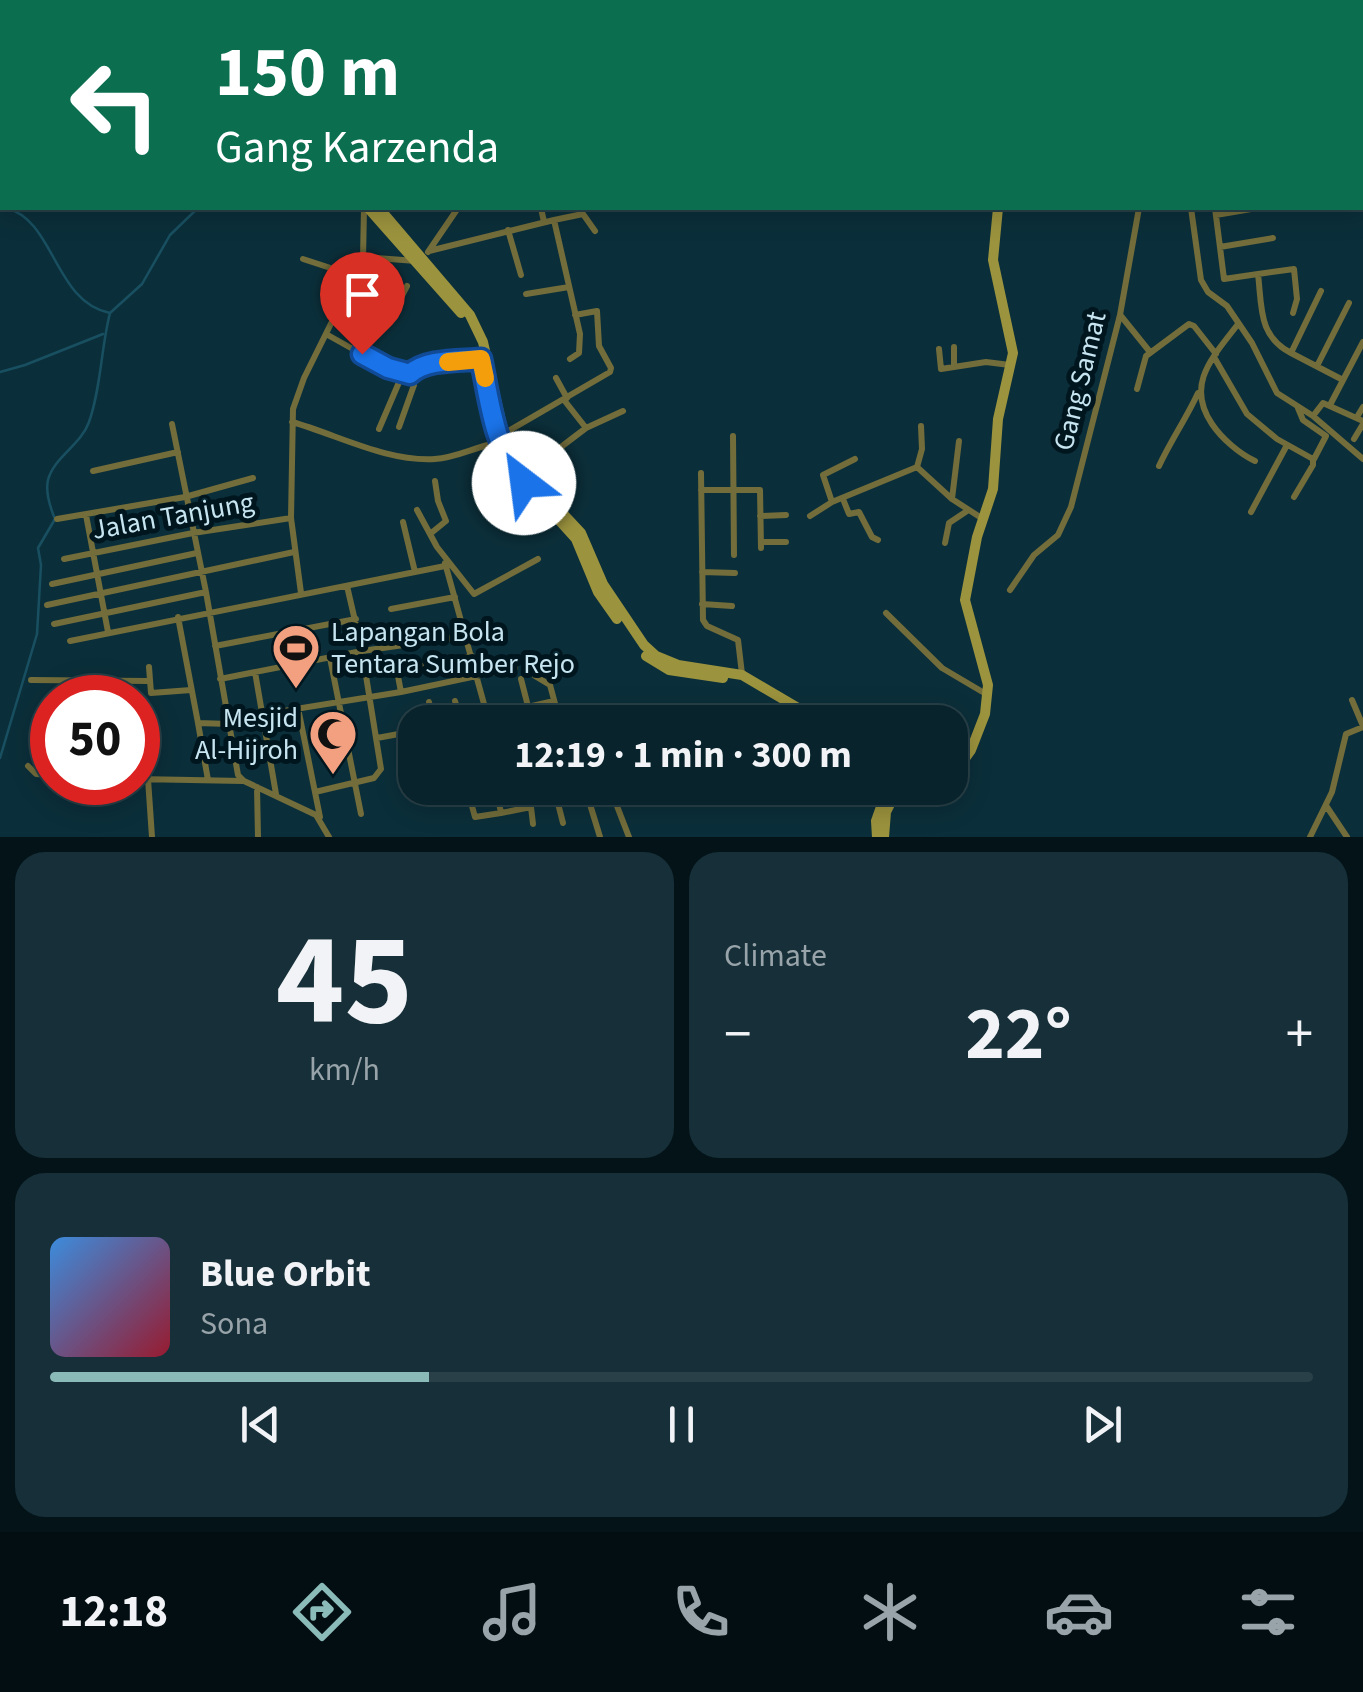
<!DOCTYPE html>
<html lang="en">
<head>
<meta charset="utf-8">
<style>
  :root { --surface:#08232c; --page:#162f38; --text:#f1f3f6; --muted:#98a4a9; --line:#294048; --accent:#8bbbb9 }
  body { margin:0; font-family:"Source Sans 3",sans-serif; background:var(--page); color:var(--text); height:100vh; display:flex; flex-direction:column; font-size:38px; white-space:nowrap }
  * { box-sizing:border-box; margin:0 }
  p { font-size:32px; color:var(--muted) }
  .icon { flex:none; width:55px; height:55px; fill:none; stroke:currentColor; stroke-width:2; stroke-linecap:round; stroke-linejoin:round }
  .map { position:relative; height:837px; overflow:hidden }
  .side { display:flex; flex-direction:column; gap:15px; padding:15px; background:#041318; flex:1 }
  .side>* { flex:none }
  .banner { position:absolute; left:0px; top:0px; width:1365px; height:210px; box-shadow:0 5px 25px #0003,0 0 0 2px var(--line); background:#0b6e4f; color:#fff; overflow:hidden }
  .speed { position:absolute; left:30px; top:675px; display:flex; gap:20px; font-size:50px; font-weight:700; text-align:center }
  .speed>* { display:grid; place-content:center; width:130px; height:130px; border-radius:50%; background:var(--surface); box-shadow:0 5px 25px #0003,0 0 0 2px var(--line); line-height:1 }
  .speed .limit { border:15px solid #d22; background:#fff; color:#111 }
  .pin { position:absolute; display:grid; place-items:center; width:85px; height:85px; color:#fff; margin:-102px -42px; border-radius:50% 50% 50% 0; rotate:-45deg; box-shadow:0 0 10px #0007 }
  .pin .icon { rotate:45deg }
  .me { position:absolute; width:110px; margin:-55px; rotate:330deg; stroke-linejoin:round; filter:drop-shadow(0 0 8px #0008) }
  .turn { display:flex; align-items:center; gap:35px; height:210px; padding:0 50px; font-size:45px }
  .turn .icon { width:130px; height:130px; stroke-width:2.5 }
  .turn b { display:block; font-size:70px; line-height:85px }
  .big { font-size:75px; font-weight:700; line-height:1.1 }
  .side .card { flex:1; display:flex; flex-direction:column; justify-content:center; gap:15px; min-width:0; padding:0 35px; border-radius:30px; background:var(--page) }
  .side .dial { align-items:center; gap:0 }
  .dial b { font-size:130px; line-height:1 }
  .song { display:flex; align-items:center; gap:30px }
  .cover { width:120px; height:120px; border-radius:15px; background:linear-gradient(135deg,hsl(210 70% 55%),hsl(350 70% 35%)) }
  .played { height:10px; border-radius:5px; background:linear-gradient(90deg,var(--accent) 30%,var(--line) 30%) }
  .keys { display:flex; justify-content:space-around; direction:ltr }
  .heat { display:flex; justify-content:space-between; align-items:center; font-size:55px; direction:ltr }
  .side .tiles { flex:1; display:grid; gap:15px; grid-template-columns:1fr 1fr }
  .card:last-child { grid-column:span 2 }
  .trip { position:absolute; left:398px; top:705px; width:570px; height:100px; border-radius:30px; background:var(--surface); box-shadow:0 5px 25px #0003,0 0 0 2px var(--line); font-weight:700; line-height:100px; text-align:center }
  .dock { display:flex; height:160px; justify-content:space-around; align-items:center; background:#030e12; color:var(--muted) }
  .dock .icon { width:70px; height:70px }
  .dock .current { color:var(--accent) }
  .dock b { font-size:45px; color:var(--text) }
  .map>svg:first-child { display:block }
</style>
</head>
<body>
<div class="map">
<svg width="1363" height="837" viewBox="0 0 1363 837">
  <rect width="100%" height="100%" fill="#0b2f3a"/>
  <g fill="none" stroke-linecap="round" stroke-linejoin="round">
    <path stroke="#195061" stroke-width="2.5" d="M345 2V0
      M0 206 2 207
      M6 208C55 220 54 302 110 313L142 284 170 235 198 208
      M0 372 25 365 103 334
      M0 758 37 634 41 565 38 548 55 519C50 507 45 493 48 480 54 457 81 445 89 422 101 388 101 348 110 313"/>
    <path stroke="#736d3b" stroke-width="6" d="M66 0 68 2
      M412 0 414 2
      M524 0 528 2
      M703 0 705 2
      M863 0 875 2
      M1008 0 1009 2
      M1177 0 1180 2
      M453 2 455 0
      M518 2V0
      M557 2 559 0
      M600 2 602 0
      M671 2 675 0
      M742 2V0
      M757 2V0
      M842 2V0
      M1051 2 1054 0
      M0 25 2 23
      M0 62 2 65
      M0 134 2 132
      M0 158 2 163
      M541 208 544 222
      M1191 208 1201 280 1208 292 1227 306 1252 343 1277 393 1313 416 1363 459
      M1215 208 1224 279 1258 274
      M1216 215 1257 208
      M554 220 583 214 595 231
      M508 230 521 275
      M1220 247 1273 238
      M429 251 554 220 580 334 579 353 570 359
      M428 252 458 208
      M363 257 416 261
      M303 259 355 276
      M349 290 396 306
      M1321 291 1291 353 1343 380
      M526 294 569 287
      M1121 316 1150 352
      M394 318 395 309 407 286
      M1238 324C1213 357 1185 384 1212 424 1222 439 1240 454 1255 461
      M326 334 383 366 410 375C425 358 459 361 481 359
      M954 347V366
      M939 349 941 369 986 362 1010 365
      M1291 353C1258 336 1262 307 1258 274L1294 269 1297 299 1293 313
      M1214 357 1247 414 1277 439 1313 459V465L1294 497
      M1317 366 1349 303
      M556 378 567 398
      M1137 389 1146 356 1189 324 1194 326 1216 354
      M1330 405 1363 342
      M1298 408 1303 420 1326 436 1314 459
      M1313 416 1323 403 1363 421
      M1357 417 1363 407
      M292 422C338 435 387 462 435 459 453 458 472 449 488 445
      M172 424 206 592 238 775 244 781 316 815 329 837
      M921 426 922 449 917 467 952 499 983 519
      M399 427 414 385 410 375
      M586 428 623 411
      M379 429 403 373
      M505 433 610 372 611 368 599 346 597 311 575 315
      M733 436 734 555
      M1354 439 1363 424
      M1159 466C1171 440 1186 419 1198 393
      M93 471 178 452
      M528 472 586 428 564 400
      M701 473 703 620 707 626 738 640 742 674
      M701 490H760L761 548
      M843 499 849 514 859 512 872 537 878 540
      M952 499 959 441
      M832 502 823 475 855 459
      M417 510 437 547 474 594 538 559
      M1251 512 1287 445
      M86 515 108 632
      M760 516 786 515
      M810 516 832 502 917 467
      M57 519 185 497 253 478
      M403 522 415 572
      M430 534 446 521 438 501 435 481
      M761 542H786
      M945 543 949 523 967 511
      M64 559 193 533 291 518
      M445 563 489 722
      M702 572 735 573
      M52 584 197 553
      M1010 590 1034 555 1058 535 1071 507 1120 315 1139 208
      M301 593 291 518 293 409 304 378 363 259 364 208
      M702 604 732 606
      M47 605 294 552
      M391 609 455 597
      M886 613 942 668 986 694
      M178 617 198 723 229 724
      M54 624 206 592
      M70 641 445 566
      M215 646 356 619
      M330 658 361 814
      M149 667 151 693 191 690
      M255 672 276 794
      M535 676 550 685 560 722
      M220 679 362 651 466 636
      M521 679 532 722
      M31 680 148 681
      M401 692 397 671 472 656
      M1352 700 1363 726
      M455 701 461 722
      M429 702 433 722
      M298 708 320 817
      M228 720 401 692 515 668
      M461 722 554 701
      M198 723 208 780
      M377 738 415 731
      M28 766 36 774 52 775
      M138 779 243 781
      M148 779 152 837
      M257 787 258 837
      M467 788 475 817 501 813
      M496 788 501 813 531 807 526 788
      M554 788 563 823
      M585 788 600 837
      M610 788 629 837
      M850 788 884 800
      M315 792 374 778 381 769 362 651 347 586
      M760 793 764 788
      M531 807 533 824
      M1327 807 1347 837
      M1310 837 1332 792 1346 734 1363 727"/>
    <path stroke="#9c933e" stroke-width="10" d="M89 0 92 2
      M967 0 968 2
      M314 2 316 0
      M368 208 461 313
      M379 208 470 315 483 342 503 430 512 450 540 489 581 533 603 584 644 645 656 656 678 665 742 675 822 722
      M488 395 497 433 510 466 576 539 598 592 617 619
      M646 656 669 670 723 678
      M950 768 961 764 971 750 985 714 988 685 965 600 977 537 993 489 998 419 1013 353 993 260 998 208
      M877 837 876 821 882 804
      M884 837 886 812 898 788"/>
  </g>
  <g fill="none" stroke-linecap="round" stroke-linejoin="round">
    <g stroke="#114b97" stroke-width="25">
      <path id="route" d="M362 354 388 368 410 374C425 359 459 361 481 359 490 403 494 448 524 483"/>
    </g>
    <use href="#route" stroke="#1a73e8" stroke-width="18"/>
    <path stroke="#f59e0b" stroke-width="18" d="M448 362 481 359 485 378"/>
  </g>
  <defs>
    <g id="stadium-pin" transform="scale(2.5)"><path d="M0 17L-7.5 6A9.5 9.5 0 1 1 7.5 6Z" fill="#f2a07f" stroke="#00161f"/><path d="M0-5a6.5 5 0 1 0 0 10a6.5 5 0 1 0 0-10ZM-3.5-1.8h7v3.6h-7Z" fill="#111"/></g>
    <g id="mosque-pin" transform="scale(2.5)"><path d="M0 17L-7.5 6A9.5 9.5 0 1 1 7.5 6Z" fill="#f2a07f" stroke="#00161f"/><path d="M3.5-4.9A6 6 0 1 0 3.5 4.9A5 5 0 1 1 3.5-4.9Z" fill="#111"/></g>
  </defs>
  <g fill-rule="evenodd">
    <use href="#stadium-pin" x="296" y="648"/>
    <use href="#mosque-pin" x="333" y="734"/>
  </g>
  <g text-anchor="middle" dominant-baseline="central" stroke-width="10" stroke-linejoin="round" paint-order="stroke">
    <g font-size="28" fill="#c6e5f1" stroke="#00161f">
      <text transform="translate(1080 381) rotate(-76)">Gang Samat</text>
      <text transform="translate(173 516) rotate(-10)">Jalan Tanjung</text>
    </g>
    <g font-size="28" fill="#c6e5f1" stroke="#00161f" text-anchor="start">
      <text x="331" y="632">Lapangan Bola<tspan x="331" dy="32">Tentara Sumber Rejo</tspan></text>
      <text x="298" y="718" text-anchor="end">Mesjid<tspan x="298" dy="32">Al-Hijroh</tspan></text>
    </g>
  </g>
</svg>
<div class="speed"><div class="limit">50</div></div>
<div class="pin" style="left:362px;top:354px;background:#d93025"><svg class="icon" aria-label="arrive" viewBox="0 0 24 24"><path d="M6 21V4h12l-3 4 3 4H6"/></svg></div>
<svg class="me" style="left:524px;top:483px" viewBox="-20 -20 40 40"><circle r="19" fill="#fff"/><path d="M0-13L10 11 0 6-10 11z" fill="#1a73e8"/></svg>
<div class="trip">12:19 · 1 min · 300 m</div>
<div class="banner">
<div class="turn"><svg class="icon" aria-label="left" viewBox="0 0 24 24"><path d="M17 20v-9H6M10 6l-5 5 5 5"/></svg><div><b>150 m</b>Gang Karzenda</div></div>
</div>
</div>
<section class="side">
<div class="tiles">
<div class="card dial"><b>45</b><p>km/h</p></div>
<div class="card"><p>Climate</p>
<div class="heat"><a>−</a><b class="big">22°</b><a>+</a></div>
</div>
<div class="card">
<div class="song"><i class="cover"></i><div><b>Blue Orbit</b><p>Sona</p></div></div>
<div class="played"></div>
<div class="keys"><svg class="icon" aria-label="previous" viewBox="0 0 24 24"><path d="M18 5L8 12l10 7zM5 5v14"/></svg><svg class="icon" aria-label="pause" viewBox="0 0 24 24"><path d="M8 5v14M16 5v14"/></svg><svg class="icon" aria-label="next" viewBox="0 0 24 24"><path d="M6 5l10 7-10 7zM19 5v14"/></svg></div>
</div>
</div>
</section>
<nav class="dock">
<b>12:18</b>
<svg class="icon current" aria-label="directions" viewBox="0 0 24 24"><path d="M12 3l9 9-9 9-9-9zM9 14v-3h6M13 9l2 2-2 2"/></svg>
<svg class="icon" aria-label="music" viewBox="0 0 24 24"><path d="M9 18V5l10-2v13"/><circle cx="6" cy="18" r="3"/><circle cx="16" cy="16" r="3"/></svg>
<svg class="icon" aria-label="phone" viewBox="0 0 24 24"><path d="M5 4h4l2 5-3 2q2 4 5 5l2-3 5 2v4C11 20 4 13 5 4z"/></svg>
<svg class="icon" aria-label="climate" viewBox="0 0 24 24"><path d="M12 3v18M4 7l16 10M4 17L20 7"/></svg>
<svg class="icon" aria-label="car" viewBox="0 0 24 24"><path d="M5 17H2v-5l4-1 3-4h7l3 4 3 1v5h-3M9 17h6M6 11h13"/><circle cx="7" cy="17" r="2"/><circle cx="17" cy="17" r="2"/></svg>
<svg class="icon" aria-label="filters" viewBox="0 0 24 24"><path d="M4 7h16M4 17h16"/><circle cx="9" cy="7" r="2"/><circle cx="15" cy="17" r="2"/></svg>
</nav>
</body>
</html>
